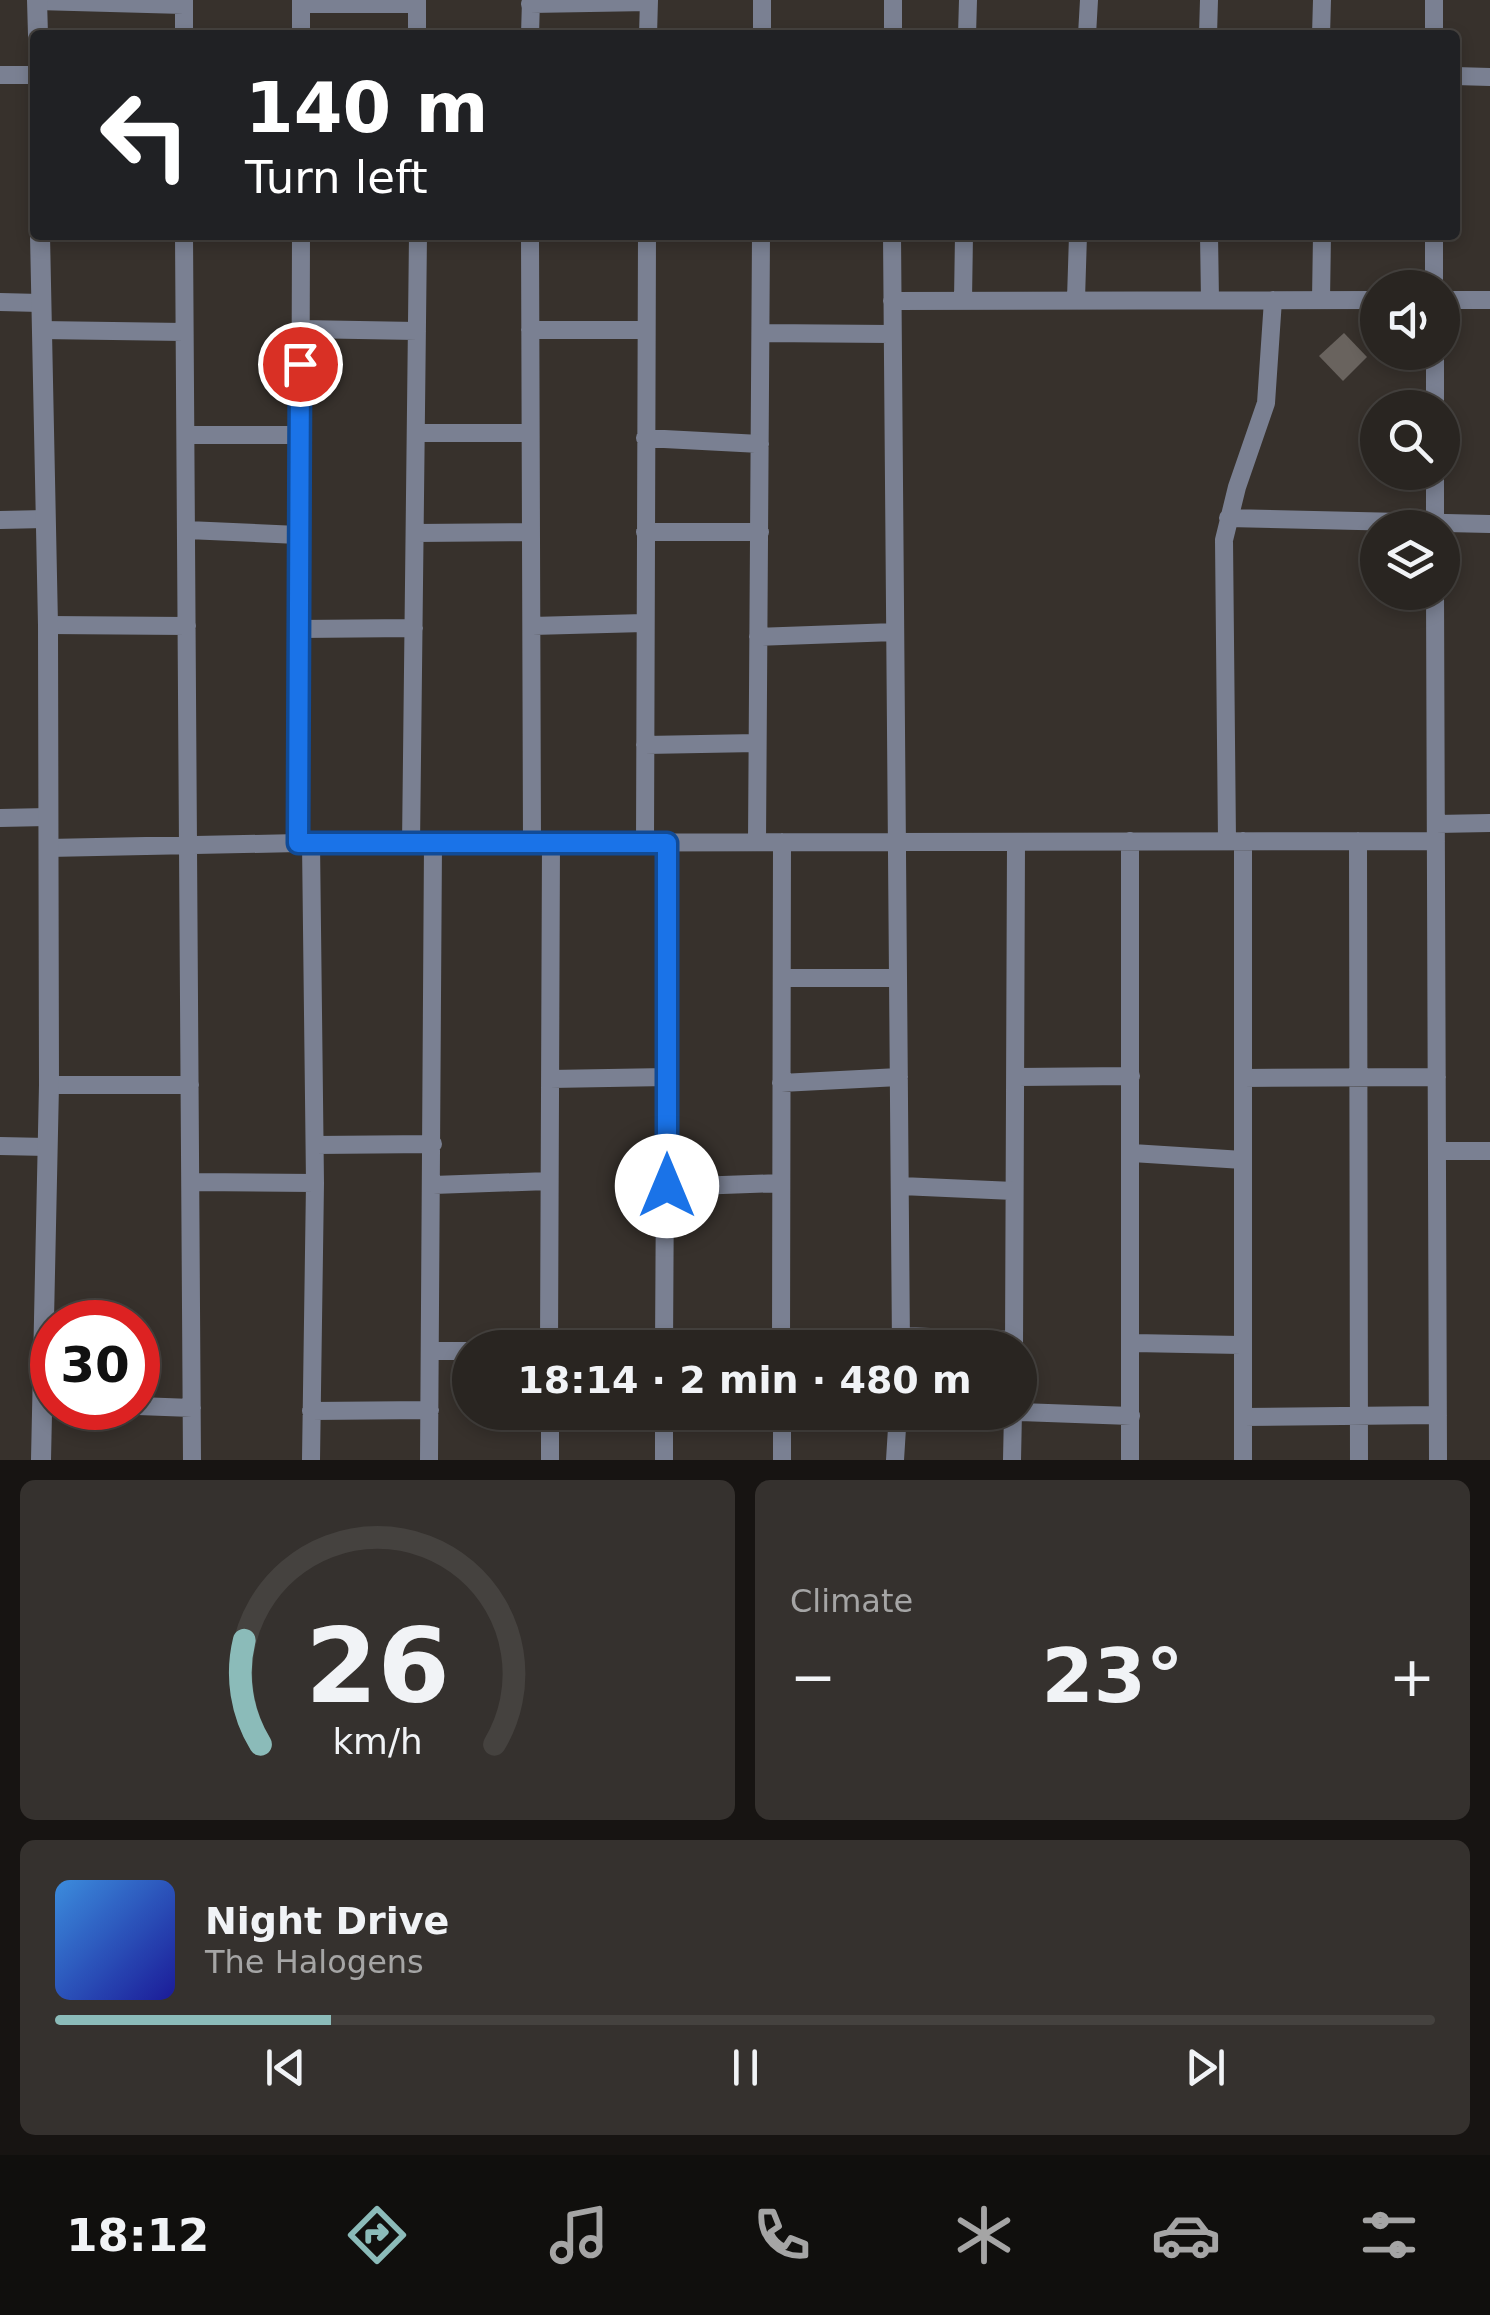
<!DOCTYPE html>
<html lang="en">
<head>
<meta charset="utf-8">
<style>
  :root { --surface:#292521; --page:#35312e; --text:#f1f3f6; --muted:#a5a5a5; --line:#45423f; --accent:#8bbbb9 }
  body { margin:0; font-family:"DejaVu Sans",sans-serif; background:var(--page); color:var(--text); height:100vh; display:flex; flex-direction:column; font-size:38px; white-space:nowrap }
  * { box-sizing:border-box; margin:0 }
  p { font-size:32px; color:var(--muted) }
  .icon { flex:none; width:55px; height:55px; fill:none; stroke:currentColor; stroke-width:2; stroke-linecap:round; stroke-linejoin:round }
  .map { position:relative; height:1460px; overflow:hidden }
  .side { display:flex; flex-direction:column; gap:20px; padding:20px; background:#171412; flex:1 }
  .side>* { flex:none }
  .hud { position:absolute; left:30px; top:30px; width:1430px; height:210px; border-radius:10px; box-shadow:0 5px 15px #0003,0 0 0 2px var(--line); background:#202124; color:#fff; overflow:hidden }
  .controls { position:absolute; left:1360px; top:270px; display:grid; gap:20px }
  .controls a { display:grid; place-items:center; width:100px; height:100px; border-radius:50%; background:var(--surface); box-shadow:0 5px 15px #0003,0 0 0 2px var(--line); font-size:50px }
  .speed { position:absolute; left:30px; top:1300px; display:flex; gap:20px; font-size:50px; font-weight:700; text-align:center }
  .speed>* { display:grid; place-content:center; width:130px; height:130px; border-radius:50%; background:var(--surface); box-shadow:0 5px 15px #0003,0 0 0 2px var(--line); line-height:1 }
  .speed .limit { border:15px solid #d22; background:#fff; color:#111 }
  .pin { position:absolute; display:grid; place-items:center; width:85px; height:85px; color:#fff; margin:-42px; border:5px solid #fff; border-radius:50%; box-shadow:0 2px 10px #0007 }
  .me { position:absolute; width:110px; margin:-55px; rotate:0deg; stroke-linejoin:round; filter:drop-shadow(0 0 8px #0008) }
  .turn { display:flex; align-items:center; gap:35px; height:210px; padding:0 50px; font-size:45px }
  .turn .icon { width:130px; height:130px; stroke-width:2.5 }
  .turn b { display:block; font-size:70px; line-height:85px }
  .big { font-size:75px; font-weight:700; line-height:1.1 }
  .side .widget { flex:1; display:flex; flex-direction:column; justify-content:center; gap:15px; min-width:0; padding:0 35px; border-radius:15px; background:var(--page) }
  .side .dial { align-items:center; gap:0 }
  .dial svg { height:260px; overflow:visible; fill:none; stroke:var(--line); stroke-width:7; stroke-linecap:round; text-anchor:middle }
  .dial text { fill:var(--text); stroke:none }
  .song { display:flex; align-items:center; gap:30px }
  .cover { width:120px; height:120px; border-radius:15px; background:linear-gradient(135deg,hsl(210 70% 55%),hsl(240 70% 35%)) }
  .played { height:10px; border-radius:5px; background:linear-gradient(90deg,var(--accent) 20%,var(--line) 20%) }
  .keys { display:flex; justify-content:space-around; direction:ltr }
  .heat { display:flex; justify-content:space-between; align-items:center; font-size:55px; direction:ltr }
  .side .tiles { flex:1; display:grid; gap:20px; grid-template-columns:1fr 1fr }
  .widget:last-child { grid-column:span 2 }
  .trip { position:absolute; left:452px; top:1330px; width:585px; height:100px; border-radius:50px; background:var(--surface); box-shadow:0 5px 15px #0003,0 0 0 2px var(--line); font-weight:700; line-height:100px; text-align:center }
  .dock { display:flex; height:160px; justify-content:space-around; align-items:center; background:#100f0d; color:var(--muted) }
  .dock .icon { width:70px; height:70px }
  .dock .on { color:var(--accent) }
  .dock b { font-size:45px; color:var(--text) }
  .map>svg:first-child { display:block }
</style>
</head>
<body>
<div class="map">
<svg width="1490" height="1460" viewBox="0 0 1490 1460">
  <rect width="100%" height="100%" fill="#37312c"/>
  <path fill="#69635e" d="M1344 333 1367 357 1343 381 1319 356Z"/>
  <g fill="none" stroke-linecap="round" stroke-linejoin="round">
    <path stroke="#7a8092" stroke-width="18" d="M301 0V35
      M417 0V35
      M1434 0V35
      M37 1 184 5
      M301 4H417
      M530 4 649 2
      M184 35V0
      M530 35 531 0
      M648 35 649 0
      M762 35V0
      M893 35V0
      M967 35 968 0
      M1087 35 1089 0
      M1208 35 1209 0
      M1321 35 1322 0
      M0 75H35
      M1455 76 1490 77
      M184 235 192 1460
      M530 235 532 843
      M892 235 901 1348
      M1209 235 1210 300
      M1434 235V288
      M1076 299 1078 235
      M963 300 964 235
      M1321 300 1322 235
      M1442 300H1490
      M892 301 1378 300
      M0 302 40 303
      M301 329 417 331
      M41 330 184 332
      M530 330H646
      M761 333 891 334
      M1435 352V408
      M417 433H529
      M186 435H299
      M645 438 760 444
      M1435 472V528
      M1228 518 1490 524
      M0 520 45 519
      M187 530 298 535
      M645 532H760
      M415 533 530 532
      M1435 592 1438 1460
      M48 625 187 626
      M532 626 644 623
      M298 629 414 628
      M758 637 895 632
      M645 745 757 743
      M0 818 47 817
      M1436 824 1490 823
      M1227 841 1224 540 1237 487 1266 403 1273 300
      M1243 841V1460
      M1358 841 1359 1460
      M757 842 761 235
      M299 843 301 235
      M645 843 647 235
      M411 845 418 235
      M48 848 299 843 1436 841
      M782 978H897
      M1017 1077 1131 1076
      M1243 1078 1437 1077
      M550 1079 667 1077
      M781 1083 899 1077
      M49 1085H190
      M315 1145 433 1144
      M0 1146 47 1147
      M1437 1151H1490
      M1132 1153 1243 1160
      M193 1182 315 1183
      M433 1185 549 1181
      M901 1186 1014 1191
      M667 1187 781 1183
      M902 1336 1014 1340
      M1133 1343 1241 1345
      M549 1348 551 843
      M664 1348 667 843
      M781 1348 782 842
      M1014 1348 1016 844
      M432 1351H470
      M138 1406 192 1408
      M311 1411 430 1410
      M550 1412V1460
      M664 1412V1460
      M1020 1412 1131 1416
      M550 1417 664 1415
      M1243 1417 1438 1415
      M311 1460 315 1183 311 843
      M429 1460 433 844
      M782 1460V1412
      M895 1460 898 1412
      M1012 1460 1013 1412
      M1130 1460V841"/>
    <path stroke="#7a8092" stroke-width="20" d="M37 0 38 35
      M40 235 48 625 49 1085 41 1460"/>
  </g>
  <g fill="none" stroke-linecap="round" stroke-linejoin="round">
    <g stroke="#114b97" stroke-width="25">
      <path id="route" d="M300 364 298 843H667V1186"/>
    </g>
    <use href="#route" stroke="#1a73e8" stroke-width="18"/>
  </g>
</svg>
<div class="controls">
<a><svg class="icon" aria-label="sound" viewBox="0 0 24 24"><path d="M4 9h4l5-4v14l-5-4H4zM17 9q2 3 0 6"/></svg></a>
<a><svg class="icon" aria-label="search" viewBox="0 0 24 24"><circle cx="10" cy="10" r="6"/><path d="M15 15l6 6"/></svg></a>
<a><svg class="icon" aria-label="layers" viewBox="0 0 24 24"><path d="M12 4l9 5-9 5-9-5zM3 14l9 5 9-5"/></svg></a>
</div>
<div class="speed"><div class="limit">30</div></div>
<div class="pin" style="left:300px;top:364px;background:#d93025"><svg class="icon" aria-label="arrive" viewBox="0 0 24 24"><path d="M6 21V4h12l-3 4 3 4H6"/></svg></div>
<svg class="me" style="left:667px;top:1186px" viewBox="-20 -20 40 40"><circle r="19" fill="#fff"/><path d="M0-13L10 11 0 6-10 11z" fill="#1a73e8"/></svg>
<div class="trip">18:14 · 2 min · 480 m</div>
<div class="hud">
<div class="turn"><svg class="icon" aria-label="left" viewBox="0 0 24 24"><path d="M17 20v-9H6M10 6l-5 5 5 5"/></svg><div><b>140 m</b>Turn left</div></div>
</div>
</div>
<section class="side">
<div class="tiles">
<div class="widget dial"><svg viewBox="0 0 100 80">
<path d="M14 69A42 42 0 1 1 86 69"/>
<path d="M14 69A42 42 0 0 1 9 37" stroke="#8bbbb9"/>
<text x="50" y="56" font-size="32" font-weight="700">26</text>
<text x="50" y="72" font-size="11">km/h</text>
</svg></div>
<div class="widget"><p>Climate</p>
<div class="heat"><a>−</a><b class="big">23°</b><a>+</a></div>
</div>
<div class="widget">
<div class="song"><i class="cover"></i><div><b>Night Drive</b><p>The Halogens</p></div></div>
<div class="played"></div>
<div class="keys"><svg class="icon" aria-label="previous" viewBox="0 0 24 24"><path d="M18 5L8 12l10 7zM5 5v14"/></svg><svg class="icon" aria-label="pause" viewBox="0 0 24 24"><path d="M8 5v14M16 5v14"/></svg><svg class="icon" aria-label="next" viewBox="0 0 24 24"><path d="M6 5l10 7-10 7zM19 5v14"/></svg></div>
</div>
</div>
</section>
<nav class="dock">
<b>18:12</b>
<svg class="icon on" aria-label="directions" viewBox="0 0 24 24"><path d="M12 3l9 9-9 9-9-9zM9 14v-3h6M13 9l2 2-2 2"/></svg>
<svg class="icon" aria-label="music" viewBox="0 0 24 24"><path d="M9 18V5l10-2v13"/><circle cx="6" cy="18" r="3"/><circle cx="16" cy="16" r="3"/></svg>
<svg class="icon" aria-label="phone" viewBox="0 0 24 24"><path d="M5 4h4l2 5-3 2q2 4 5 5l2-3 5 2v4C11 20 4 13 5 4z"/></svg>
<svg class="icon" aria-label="climate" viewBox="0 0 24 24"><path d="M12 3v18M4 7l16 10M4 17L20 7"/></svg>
<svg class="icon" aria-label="car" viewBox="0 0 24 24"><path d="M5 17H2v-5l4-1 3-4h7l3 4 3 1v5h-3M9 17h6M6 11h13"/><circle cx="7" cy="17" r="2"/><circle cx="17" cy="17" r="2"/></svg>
<svg class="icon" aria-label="filters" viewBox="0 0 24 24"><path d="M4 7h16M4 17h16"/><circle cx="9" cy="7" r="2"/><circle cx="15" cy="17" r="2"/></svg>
</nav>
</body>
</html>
